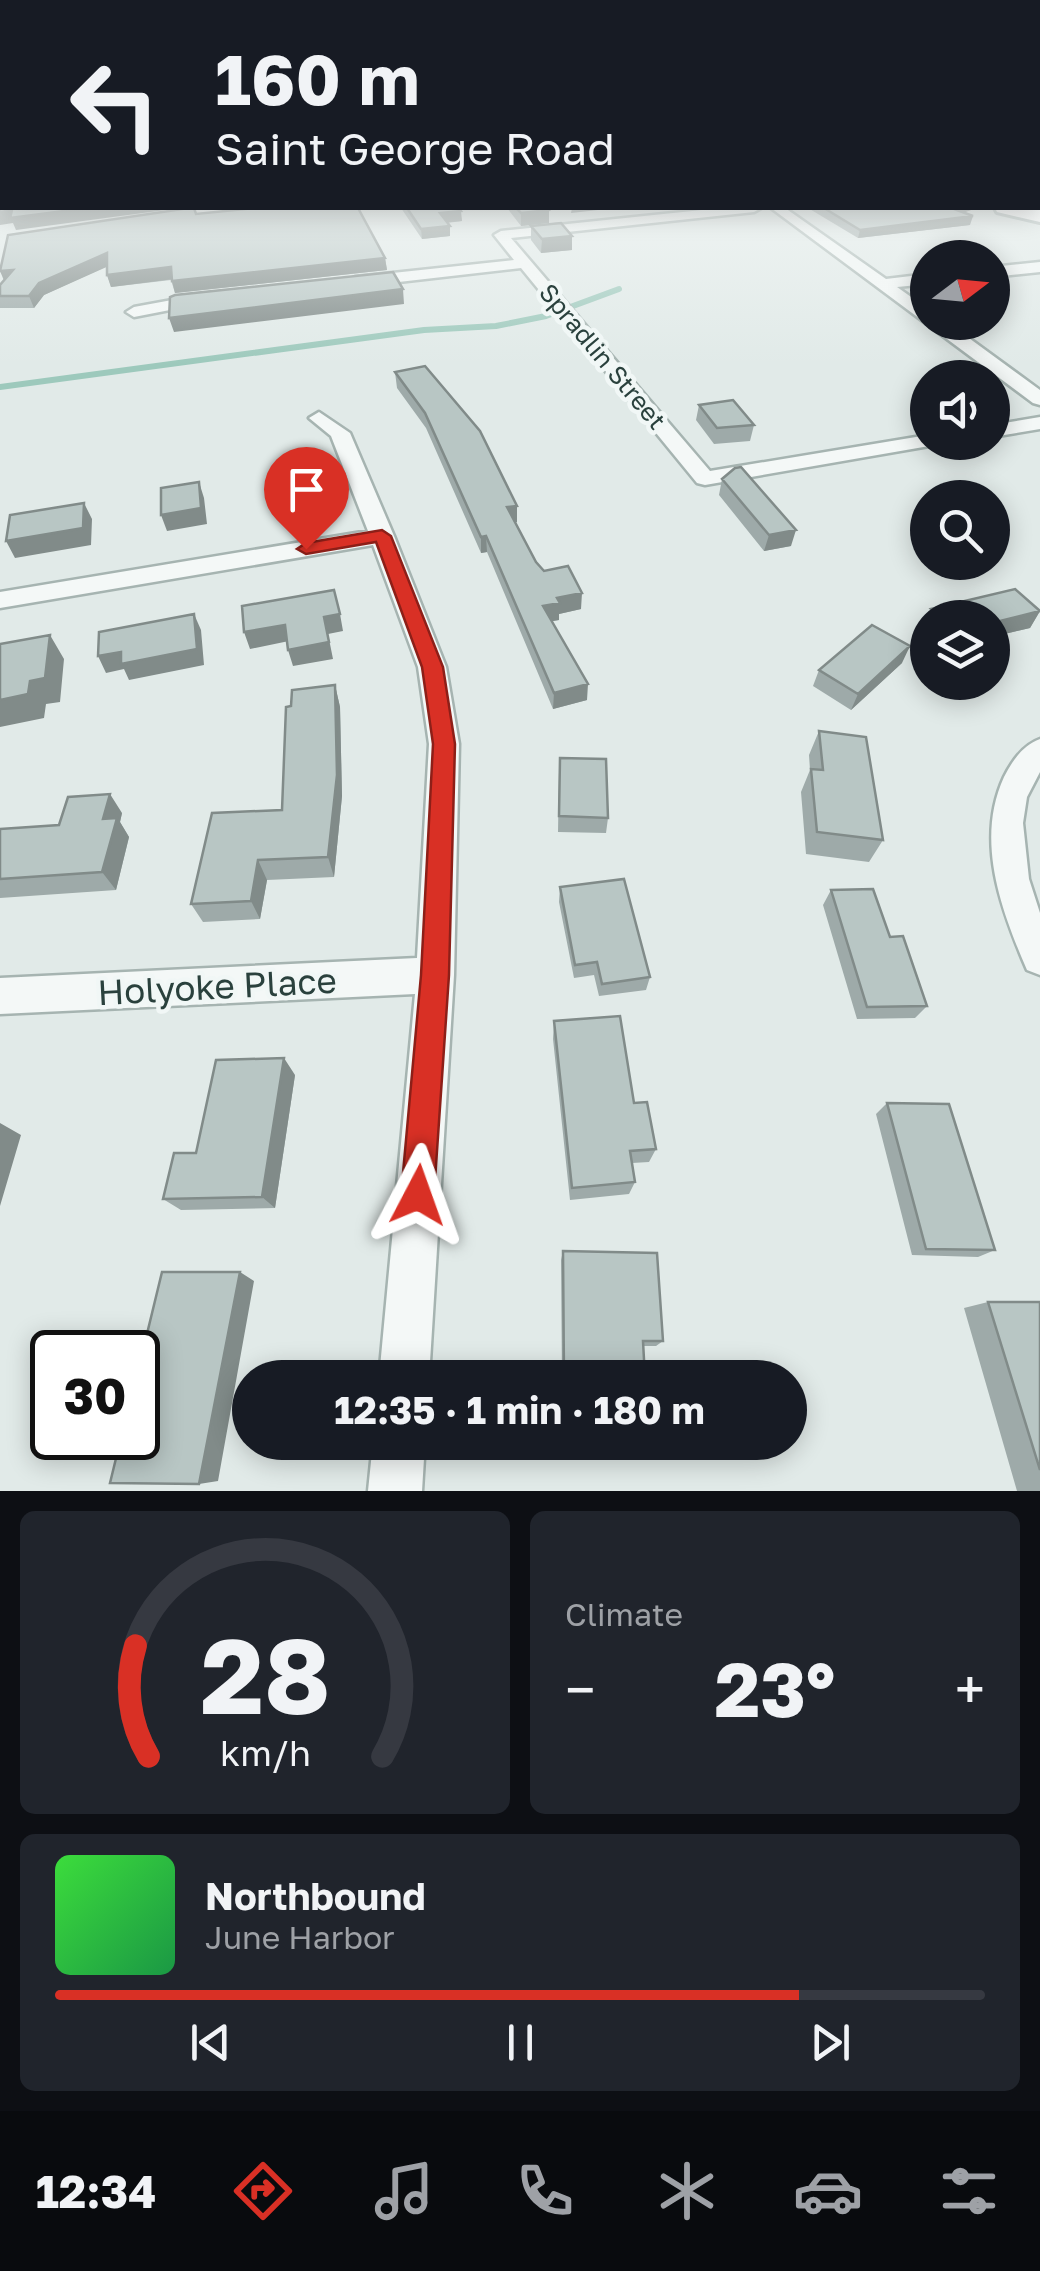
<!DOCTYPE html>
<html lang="en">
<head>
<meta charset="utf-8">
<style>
  :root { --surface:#171b24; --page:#20242c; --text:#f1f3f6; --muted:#9ea1a6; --line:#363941; --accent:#d93025 }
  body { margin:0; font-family:"Golos Text",sans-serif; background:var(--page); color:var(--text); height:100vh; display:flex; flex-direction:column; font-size:38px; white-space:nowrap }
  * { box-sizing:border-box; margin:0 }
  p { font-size:32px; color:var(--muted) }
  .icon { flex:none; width:55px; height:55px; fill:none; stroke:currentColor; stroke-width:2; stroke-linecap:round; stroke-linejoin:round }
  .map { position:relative; height:1491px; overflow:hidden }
  .panel { display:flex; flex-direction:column; gap:20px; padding:20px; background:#0d0f14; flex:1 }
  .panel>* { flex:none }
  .guide { position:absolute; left:0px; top:0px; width:1040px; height:210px; box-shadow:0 5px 25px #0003; background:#171b24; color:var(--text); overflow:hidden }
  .needle { width:65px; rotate:74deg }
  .fabs { position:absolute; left:910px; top:240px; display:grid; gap:20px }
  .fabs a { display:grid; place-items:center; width:100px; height:100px; border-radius:50%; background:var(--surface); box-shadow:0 5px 25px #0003; font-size:50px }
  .speed { position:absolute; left:30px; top:1330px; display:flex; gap:20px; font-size:50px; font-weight:700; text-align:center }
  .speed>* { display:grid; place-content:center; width:130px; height:130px; border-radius:50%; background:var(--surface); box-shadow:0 5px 25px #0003; line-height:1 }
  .speed .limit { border:5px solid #111; border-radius:15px; background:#fff; color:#111 }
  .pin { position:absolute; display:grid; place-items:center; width:85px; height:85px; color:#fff; margin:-102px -42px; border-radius:50% 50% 50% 0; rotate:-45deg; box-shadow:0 0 10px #0007 }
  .pin .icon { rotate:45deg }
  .me { position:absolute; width:110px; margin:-55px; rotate:4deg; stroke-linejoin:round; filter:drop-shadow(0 0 8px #0008) }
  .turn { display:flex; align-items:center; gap:35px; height:210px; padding:0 50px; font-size:45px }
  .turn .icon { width:130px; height:130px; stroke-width:2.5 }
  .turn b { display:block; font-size:70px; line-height:85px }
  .big { font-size:75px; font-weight:700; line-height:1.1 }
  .panel .widget { flex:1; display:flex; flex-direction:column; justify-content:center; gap:15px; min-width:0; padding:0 35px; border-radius:15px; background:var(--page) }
  .panel .dial { align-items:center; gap:0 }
  .dial svg { height:260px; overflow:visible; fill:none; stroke:var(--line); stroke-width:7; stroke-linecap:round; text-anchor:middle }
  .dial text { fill:var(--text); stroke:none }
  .song { display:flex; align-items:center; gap:30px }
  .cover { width:120px; height:120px; border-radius:15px; background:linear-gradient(135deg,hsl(120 70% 55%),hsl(140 70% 35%)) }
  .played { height:10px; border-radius:5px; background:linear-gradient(90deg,var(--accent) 80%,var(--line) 80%) }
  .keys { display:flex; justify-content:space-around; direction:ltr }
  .heat { display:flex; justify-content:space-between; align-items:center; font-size:55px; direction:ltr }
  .panel .tiles { flex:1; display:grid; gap:20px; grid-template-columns:1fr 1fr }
  .widget:last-child { grid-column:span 2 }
  .trip { position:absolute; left:232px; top:1360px; width:575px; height:100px; border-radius:50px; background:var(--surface); box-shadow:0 5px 25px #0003; font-weight:700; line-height:100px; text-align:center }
  .tab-bar { display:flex; height:160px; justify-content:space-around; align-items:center; background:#090b0e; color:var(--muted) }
  .tab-bar .icon { width:70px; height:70px }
  .tab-bar .on { color:var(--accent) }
  .tab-bar b { font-size:45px; color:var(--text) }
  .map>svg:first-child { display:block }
</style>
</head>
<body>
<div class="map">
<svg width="1040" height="1491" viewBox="0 0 1040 1491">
  <rect width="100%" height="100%" fill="#e1eae8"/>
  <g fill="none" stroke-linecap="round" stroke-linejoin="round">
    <path stroke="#9dc9bc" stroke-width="6" d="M0 387 424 330 496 326 546 316 619 289"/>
    <g stroke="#a6b4b1" stroke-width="5">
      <path id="street" d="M203 208H236L156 222 149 218Z
        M721 208H761L754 212 511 238 710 471 928 435V442H937L935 445 705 485 697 483 521 268 355 287 347 282 355 277 514 260 494 235 501 231Z
        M771 208H785L886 279 928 274V284L897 287 928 309V322H947L1040 390V405L1033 403Z
        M1040 262V272L992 277V267Z
        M210 293 218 298 216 301 134 317 126 312 134 307Z
        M319 412 350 433 394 536 446 667 459 744 454 975 429 1378H379L415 994 0 1014V978L417 958 429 744 418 667 373 545 0 608V592L368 531 331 436 309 418Z
        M1040 417V429L992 437V425Z
        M1040 739V772L1027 797 1023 823 1029 879 1040 913V975L1027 970C1001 910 975 840 1004 777 1012 761 1023 745 1040 739Z
        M373 1442H425L422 1491H368Z"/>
    </g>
    <g stroke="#a6b4b1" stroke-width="6">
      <path id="secondary" d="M995 208 1040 210V222L997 212Z"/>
    </g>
    <use href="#street" fill="#f4f8f7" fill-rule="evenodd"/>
    <use href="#secondary" fill="#fff" fill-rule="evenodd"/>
  </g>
  <path fill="#9eaaa9" d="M251 208H358L385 258 387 270 175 293 171 280 111 287 107 275V266L44 295 34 308H0V285L196 214Z
    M401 208H459L462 221 447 223 450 236 422 239Z
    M507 208H548L549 223 521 226Z
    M808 208H977L964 212 970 225 858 238Z
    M531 226 572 250 541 253 531 240Z
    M395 372 517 506V522H515L536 562 581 609 559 614V620L551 621 587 700 553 709 487 552 481 553 426 428 397 388Z
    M699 405 754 425 750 441 714 444 696 420Z
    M722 479 791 546 764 551 719 495Z
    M1015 589 1040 611 1030 628 992 637V618H928V630L923 625 931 609Z
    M902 663 851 710 813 686 819 670Z
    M335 685 340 707 342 796 334 877 267 880 260 919 203 922 191 904 282 810 291 706Z
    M819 731 883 840 869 862 806 854 801 792 810 770 809 755Z
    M559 773 608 818 606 833 558 832Z
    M122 813 120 822 129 837 116 890 0 898V829L59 825Z
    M560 887 650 977 646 990 599 996 594 975 574 978 559 902Z
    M831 890 890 937 927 1006 915 1018 857 1019 823 905Z
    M554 1021 634 1103 656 1149 649 1162 632 1163 635 1182 629 1194 570 1200 553 1039Z
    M295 1075 275 1208 181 1210 163 1199 196 1153Z
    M887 1103 995 1250 978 1257 912 1255 876 1114Z
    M563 1251 663 1341 656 1346H643L645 1378H562L561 1260Z
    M988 1302H1040V1491H1017L964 1308Z"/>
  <path fill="#818b89" d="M87 208H180L16 230 13 223 0 225V212Z
    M572 208H616L571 213Z
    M958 208H977L951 217 954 209Z
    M549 210V223L521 226V213Z
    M461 211 462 221 441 223 440 213Z
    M973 216 970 225 858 238 860 230Z
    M450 226V236L422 239 421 229Z
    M572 236V250L541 253 542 239Z
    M107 253 111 265 44 295 34 308 29 296 39 283Z
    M385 258 387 270 175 293 172 281Z
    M171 267 174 279 111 287 107 275Z
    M13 270 5 283 0 271Z
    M403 289 404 304 174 332 169 318Z
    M199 482 204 498 207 524 167 531 161 515Z
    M84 503 92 519 91 545 15 558 6 541Z
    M517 506V522L508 524 507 507Z
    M796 530 791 546 764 551 769 535Z
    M486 536 487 552 481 553V537Z
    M582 593 581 609 559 614V620L542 623 543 606 557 598Z
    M1040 611 1030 628 992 637V623Z
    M194 614 201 630 204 665 129 680 124 669 106 673 98 656 121 652Z
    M340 614 343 631 328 634 333 659 293 666 288 650 324 617Z
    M285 625 289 641 250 649 244 632Z
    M50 635 64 659 60 702 46 704 44 718 0 727V700Z
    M910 646 902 663 851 710 858 694Z
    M588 684 587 700 553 709 554 693Z
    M335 685 340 707 342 796 334 877 328 857Z
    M110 794 122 813 120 822 129 837 116 890 102 872 103 819Z
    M258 860 267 880 260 919 251 901Z
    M284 1058 295 1075 275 1208 262 1197Z
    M0 1123 21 1135 0 1206Z
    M240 1272 254 1281 218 1481 199 1484Z"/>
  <path fill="#b8c6c4" stroke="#818b89" stroke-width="2.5" d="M0 157H2V208H87L10 218 12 210 0 212Z
    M1038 157H1040V186L1038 185Z
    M189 208H194L196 214 255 208H358L385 258 172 281 171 267 107 275V253L39 283 29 296H0V285L13 270 0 271 8 235Z
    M407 208H459L461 211 440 213 450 226 421 229Z
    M516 208H548L549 210 521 213Z
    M824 208H958L954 209 973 216 860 230Z
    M561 223 572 236 542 239 531 226Z
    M393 272 403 289 169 318 170 297 175 295Z
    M425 366 480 431 517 506 507 507 536 562 544 571 568 566 582 593 557 598 560 603 543 606 588 684 554 693 486 536 481 537 425 413 395 372Z
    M733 400 754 425 717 428 699 405Z
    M741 467 796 530 769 535 722 479 735 468Z
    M199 482 201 508 161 515V488Z
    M84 503 83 528 6 541 10 515Z
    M1015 589 1040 611 992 623V618H940L931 609Z
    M334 590 340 614 324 617 329 642 288 650 285 625 244 632 242 606Z
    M194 614 197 649 121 664V652L98 656 99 632Z
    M872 625 910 646 858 694 819 670Z
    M50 635 45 678 30 681 28 694 0 700V644Z
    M335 685 337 775 328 857 258 860 251 901 191 904 212 813 282 810 286 707 291 706 292 690Z
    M819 731 866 737 883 840 817 832 811 769 823 770Z
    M560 758 606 759 608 818 559 816Z
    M110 794 103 819 117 818 102 872 0 879V829L59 825 68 797Z
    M624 879 650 977 602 984 597 962 575 965 560 887Z
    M873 889 890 937 903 936 927 1006 867 1007 831 890Z
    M620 1016 634 1103 647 1102 656 1149 630 1151 635 1182 572 1188 554 1021Z
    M284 1058 262 1197 163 1199 174 1153H196L216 1060Z
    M887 1103 949 1104 995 1250 926 1249Z
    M563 1251 657 1253 663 1341H643L645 1378H564Z
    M162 1272H240L199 1484 110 1483 121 1438H138V1371Z
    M988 1302H1040V1470Z
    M649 1442V1447L565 1443V1442Z"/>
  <linearGradient id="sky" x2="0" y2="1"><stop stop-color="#8abcd6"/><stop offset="0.43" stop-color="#f2f6f5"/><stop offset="1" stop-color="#f2f6f5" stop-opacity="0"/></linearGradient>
  <rect width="1040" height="365" fill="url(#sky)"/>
  <path fill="#d93025" stroke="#8d1f18" stroke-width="2.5" d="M382 530 391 536 443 667 455 744 449 975 434 1195 430 1207 418 1211 406 1207 401 1195 421 975 433 744 422 667 376 542 306 554 297 549 306 543Z"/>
  <g text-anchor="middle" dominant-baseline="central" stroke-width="9" stroke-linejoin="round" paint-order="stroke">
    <g font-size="25" fill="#2a413d" stroke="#f1f7f6">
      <text transform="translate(603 356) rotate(50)">Spradlin Street</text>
    </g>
    <g font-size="35" fill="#2a413d" stroke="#f1f7f6">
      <text transform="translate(217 986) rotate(-3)">Holyoke Place</text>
    </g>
  </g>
</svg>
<div class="fabs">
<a><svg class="needle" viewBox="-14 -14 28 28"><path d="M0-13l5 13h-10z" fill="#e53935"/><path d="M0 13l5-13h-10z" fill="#9ea1a6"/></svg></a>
<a><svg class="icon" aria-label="sound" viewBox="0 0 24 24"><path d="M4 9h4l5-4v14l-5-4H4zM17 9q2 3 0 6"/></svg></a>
<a><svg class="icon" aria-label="search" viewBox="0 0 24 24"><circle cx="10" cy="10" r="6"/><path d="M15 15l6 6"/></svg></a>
<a><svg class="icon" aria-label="layers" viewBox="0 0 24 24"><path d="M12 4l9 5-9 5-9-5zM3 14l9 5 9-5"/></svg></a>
</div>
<div class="speed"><div class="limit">30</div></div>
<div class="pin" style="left:306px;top:549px;background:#d93025"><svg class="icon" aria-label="arrive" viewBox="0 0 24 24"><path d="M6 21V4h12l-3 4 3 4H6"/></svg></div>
<svg class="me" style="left:418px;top:1195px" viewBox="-20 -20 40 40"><path d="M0-17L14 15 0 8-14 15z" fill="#d93025" stroke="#fff" stroke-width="4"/></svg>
<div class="trip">12:35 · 1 min · 180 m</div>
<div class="guide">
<div class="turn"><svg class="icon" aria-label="left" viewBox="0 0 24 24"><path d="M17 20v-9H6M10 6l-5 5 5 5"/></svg><div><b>160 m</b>Saint George Road</div></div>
</div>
</div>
<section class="panel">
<div class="tiles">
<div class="widget dial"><svg viewBox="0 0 100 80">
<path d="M14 69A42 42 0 1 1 86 69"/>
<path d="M14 69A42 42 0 0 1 10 35" stroke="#d93025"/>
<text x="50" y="56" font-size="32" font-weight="700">28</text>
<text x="50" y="72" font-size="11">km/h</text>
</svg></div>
<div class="widget"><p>Climate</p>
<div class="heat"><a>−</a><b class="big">23°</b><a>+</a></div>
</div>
<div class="widget">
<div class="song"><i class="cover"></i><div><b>Northbound</b><p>June Harbor</p></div></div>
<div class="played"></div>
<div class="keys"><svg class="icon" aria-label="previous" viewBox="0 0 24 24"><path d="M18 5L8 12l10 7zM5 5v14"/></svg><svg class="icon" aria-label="pause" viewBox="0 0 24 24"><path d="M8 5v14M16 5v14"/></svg><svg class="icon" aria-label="next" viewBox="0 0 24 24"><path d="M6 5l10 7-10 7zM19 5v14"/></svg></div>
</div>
</div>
</section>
<nav class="tab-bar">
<b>12:34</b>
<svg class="icon on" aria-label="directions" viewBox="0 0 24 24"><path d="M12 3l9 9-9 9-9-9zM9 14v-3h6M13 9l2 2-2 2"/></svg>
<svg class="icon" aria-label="music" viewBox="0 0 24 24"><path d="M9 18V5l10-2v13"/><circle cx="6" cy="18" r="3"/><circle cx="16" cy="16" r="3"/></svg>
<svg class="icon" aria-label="phone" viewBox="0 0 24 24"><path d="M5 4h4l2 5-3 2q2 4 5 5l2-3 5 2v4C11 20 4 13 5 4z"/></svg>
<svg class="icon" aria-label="climate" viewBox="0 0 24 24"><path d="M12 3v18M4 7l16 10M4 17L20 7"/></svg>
<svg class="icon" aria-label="car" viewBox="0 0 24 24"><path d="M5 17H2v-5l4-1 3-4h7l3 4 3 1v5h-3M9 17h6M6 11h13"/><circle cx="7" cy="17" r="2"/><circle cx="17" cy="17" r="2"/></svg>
<svg class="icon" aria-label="filters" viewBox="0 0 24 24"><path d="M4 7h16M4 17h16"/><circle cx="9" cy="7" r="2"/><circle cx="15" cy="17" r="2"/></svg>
</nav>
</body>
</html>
